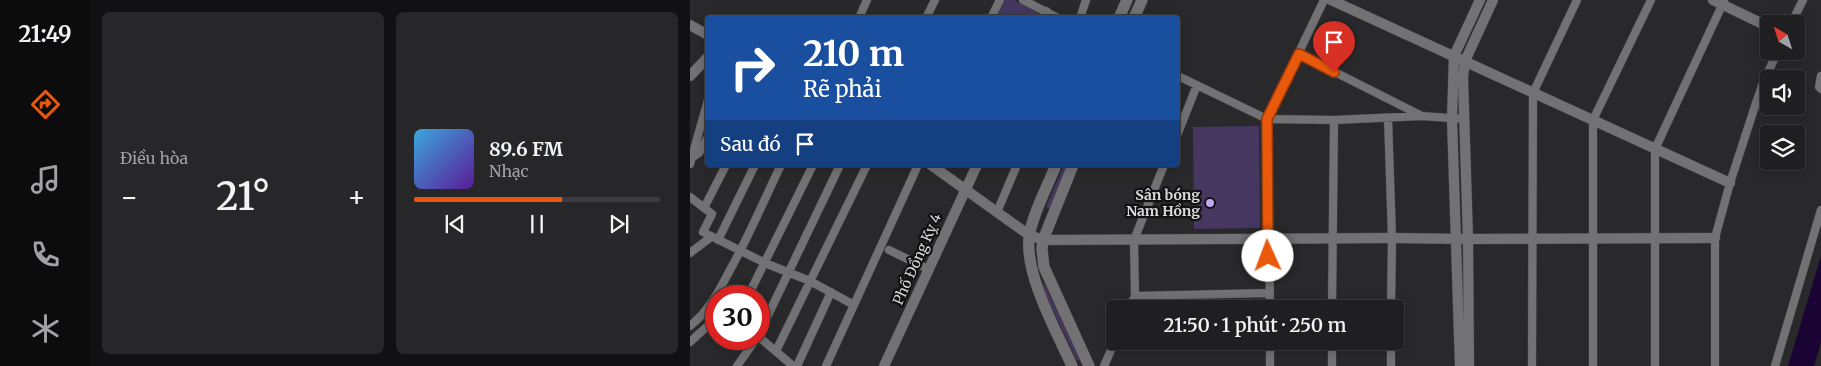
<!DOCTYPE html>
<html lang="vi">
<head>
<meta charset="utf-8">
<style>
  :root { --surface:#1f1e20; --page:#272729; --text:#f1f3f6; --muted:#a1a2a5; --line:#3c3c3e; --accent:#ea580c }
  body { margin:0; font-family:Merriweather,serif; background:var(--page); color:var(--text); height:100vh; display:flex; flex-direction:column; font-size:19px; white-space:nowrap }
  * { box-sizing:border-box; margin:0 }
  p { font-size:16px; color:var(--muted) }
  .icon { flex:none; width:28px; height:28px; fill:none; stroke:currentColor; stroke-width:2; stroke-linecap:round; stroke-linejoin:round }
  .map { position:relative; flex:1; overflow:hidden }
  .details { display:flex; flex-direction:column; gap:12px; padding:12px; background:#111012; width:600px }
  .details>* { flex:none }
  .hud { position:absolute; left:15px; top:15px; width:475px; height:152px; border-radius:5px; box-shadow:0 2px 12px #0003,0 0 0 1px var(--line); background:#1a4fa0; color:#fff; overflow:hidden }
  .needle { width:32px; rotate:321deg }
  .buttons { position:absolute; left:1070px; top:15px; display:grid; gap:10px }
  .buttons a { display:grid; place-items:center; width:45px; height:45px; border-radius:5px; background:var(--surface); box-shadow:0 2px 12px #0003,0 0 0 1px var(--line); font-size:25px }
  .speed { position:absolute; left:15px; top:285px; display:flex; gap:10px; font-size:25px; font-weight:700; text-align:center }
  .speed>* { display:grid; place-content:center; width:65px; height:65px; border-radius:50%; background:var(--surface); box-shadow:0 2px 12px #0003,0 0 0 1px var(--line); line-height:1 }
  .speed .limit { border:8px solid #d22; background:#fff; color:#111 }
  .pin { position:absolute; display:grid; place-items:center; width:42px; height:42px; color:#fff; margin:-51px -21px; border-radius:50% 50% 50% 0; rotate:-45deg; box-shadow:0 0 5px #0007 }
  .pin .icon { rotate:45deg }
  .me { position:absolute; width:55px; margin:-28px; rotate:358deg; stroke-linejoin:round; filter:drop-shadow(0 0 4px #0008) }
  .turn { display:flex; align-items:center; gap:18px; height:105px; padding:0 15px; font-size:22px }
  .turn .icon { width:65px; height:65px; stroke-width:2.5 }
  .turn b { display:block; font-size:35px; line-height:42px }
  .then { display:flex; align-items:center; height:48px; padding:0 15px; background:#0003; gap:10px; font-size:19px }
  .big { font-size:38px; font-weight:600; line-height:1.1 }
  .details .card { flex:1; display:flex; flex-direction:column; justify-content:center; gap:8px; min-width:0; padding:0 18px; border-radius:8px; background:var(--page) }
  .song { display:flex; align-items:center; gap:15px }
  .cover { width:60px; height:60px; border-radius:8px; background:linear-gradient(135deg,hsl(200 70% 55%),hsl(270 70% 35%)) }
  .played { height:5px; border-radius:2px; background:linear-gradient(90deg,var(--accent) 60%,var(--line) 60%) }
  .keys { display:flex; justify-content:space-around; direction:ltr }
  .heat { display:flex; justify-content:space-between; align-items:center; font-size:28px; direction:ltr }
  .details .tiles { flex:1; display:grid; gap:12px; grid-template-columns:repeat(2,1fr) }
  .trip { position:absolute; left:416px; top:300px; width:298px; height:50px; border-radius:5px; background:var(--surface); box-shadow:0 2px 12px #0003,0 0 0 1px var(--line); font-weight:600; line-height:50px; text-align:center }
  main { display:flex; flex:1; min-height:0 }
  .tabs { display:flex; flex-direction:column; width:90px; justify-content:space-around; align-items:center; background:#0c0c0d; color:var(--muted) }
  .tabs .icon { width:35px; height:35px }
  .tabs .on { color:var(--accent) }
  .tabs b { font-size:22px; color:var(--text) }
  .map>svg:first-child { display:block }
</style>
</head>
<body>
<main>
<nav class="tabs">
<b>21:49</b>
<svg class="icon on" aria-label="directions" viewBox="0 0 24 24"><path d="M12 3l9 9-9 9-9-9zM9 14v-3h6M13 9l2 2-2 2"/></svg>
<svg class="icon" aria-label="music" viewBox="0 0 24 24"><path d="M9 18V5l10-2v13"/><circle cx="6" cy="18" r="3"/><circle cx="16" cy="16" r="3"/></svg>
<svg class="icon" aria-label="phone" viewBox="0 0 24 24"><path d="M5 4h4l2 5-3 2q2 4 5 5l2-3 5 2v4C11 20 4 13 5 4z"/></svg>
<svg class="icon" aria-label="climate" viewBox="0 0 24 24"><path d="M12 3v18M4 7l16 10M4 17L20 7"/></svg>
</nav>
<section class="details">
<div class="tiles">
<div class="card"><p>Điều hòa</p>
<div class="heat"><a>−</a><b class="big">21°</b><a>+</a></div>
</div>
<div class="card">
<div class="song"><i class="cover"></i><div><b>89.6 FM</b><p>Nhạc</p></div></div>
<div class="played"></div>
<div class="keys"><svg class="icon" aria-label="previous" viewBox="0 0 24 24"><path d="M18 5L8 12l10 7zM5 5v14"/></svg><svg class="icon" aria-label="pause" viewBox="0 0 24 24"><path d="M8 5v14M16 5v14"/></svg><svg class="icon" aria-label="next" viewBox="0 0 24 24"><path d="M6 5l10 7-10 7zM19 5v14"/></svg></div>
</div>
</div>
</section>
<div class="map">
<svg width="1131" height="366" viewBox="0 0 1131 366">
  <rect width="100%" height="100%" fill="#29282a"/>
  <path fill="#463761" d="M315 0H324L347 12 349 18H306Z
    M569 126 570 228 504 229 503 127Z
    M374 165H378L360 208 357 209V205Z
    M354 283 390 360 388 361 386 359 352 286Z"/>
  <path fill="#1a0434" d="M1131 256V342L1124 366H1098Z"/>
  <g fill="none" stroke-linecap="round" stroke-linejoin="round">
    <g stroke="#454547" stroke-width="9">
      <path id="minor" d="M333 0 368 18
        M169 18 177 0
        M236 18 245 0
        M301 18 310 0
        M390 18 396 0
        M1101 24 1113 0
        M609 54 732 116
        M488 76 577 119 644 120 732 116 773 119
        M1131 76 1129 87 1131 89
        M698 118 702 238 701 309
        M488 133 507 85
        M3 157 9 153 18 137
        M0 164 18 100
        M0 197 22 214 13 232 75 263 120 281 164 305
        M14 208 36 165
        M307 212 327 165
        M28 240 65 165
        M199 250 238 269
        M0 253 21 237
        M58 296 123 165
        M445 296 580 293
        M439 309 445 296 444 240 474 165
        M580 309 577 119 634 0
        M642 309 644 120
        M0 326C20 310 28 292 40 270 59 236 74 200 91 165
        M69 334 150 165
        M69 337 103 366
        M0 342 21 323
        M86 351 177 165
        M47 366 66 339
        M107 366 141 292
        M136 366 228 165
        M414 366 425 341
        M580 366V341
        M642 366V341
        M701 366V341
        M842 366 843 93 887 0
        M903 366V120L961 0
        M965 366V149L1034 1
        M1025 366V238L1040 183 1066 103 1073 83 1088 51
        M1085 366 1131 210"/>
    </g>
    <g stroke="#454547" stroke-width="11">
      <path id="tertiary" d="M641 0 1040 183
        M1023 0 1079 27
        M354 18 356 12
        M0 25 18 35
        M0 76 18 57
        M241 165 339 235 353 240 702 238 778 239 1025 238
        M194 366 287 165
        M770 366 762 119 764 56 790 0
        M779 366 778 239 773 78 775 61 803 0"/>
    </g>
    <g stroke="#454547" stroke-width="12">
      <path id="secondary" d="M429 18 437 0
        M444 18 452 0
        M366 165C358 185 342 215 339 237 335 276 366 330 382 366
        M383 165 353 240 352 249 354 267 399 366"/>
    </g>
    <use href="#minor" stroke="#727174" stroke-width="8"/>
    <use href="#tertiary" stroke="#727174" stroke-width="10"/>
    <use href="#secondary" stroke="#727174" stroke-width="11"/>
  </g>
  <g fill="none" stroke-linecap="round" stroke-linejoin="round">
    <g stroke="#983908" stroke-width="12">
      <path id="route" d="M578 256 577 119 609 54 644 72"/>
    </g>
    <use href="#route" stroke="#ea580c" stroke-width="9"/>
  </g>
  <circle fill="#c1a8f3" stroke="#111112" stroke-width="2" cx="520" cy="203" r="5"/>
  <g text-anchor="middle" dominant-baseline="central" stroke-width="4.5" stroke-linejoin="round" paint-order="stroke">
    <g font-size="14" font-weight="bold" fill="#dadadb" stroke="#111112" text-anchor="end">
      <text x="510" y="195">Sân bóng<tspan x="510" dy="16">Nam Hồng</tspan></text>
    </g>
    <g font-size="14" fill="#dadadb" stroke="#111112">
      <text transform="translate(227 259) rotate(-66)">Phố Đồng Kỵ 4</text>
    </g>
  </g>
</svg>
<div class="buttons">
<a><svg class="needle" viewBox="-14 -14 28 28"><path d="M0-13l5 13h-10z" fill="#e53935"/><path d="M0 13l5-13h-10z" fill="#a1a2a5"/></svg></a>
<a><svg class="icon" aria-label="sound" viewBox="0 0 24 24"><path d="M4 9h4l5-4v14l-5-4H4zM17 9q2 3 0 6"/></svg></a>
<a><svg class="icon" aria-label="layers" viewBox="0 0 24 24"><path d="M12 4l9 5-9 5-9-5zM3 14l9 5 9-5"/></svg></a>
</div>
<div class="speed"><div class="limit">30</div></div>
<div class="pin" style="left:644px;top:72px;background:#d93025"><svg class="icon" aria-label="arrive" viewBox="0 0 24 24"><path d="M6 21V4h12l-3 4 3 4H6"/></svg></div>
<svg class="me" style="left:578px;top:256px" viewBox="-20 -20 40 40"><circle r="19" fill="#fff"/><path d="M0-13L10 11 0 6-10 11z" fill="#ea580c"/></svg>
<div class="trip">21:50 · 1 phút · 250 m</div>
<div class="hud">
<div class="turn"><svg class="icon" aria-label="right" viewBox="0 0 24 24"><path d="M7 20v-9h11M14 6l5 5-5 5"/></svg><div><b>210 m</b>Rẽ phải</div></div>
<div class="then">Sau đó<svg class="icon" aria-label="arrive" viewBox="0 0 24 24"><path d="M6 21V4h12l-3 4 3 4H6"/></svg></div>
</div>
</div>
</main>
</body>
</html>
